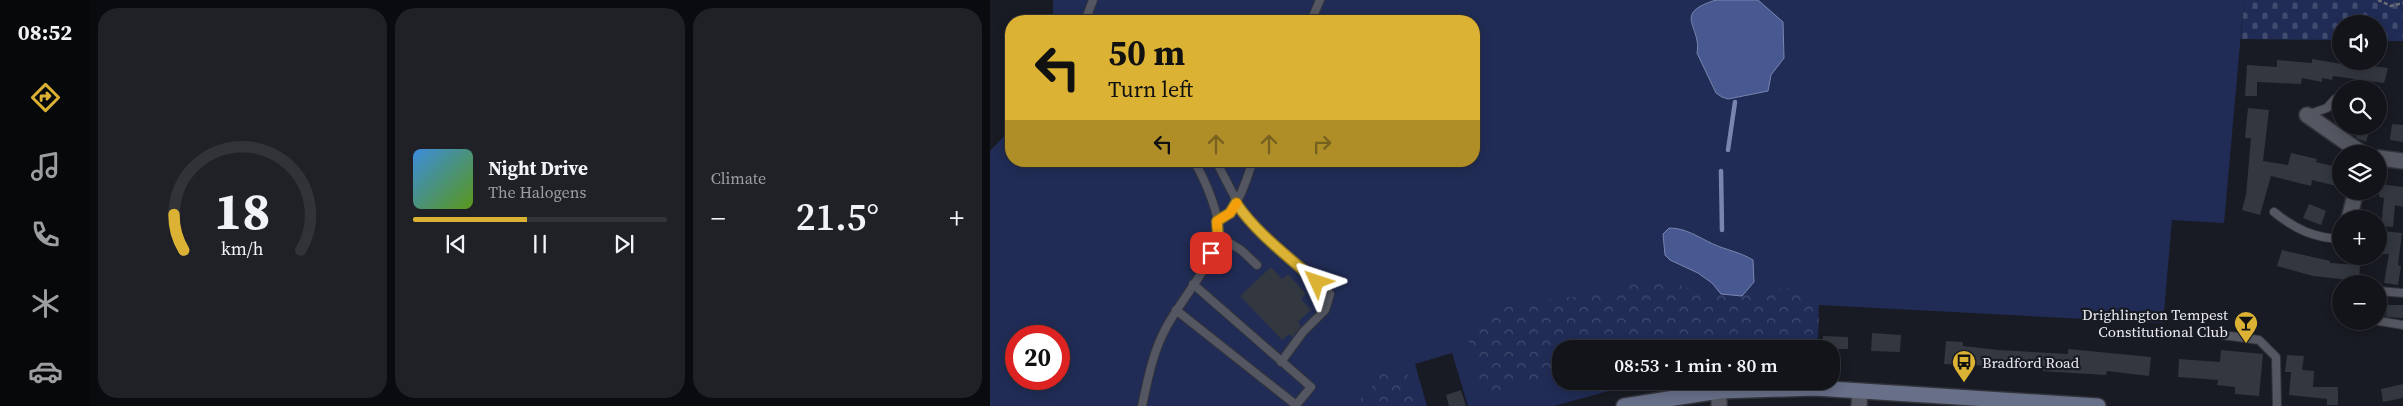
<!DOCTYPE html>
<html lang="en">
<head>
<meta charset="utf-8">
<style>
  :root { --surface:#12141a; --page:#1f2127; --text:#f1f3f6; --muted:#9c9ea2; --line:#313339; --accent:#dbb233 }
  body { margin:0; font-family:"Source Serif 4",serif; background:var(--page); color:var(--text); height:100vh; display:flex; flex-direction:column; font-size:19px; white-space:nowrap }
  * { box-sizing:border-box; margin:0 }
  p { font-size:16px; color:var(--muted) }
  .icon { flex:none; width:28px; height:28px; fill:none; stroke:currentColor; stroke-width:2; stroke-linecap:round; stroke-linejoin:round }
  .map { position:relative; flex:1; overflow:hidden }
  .drawer { display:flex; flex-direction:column; gap:8px; padding:8px; background:#0a0b0e; width:900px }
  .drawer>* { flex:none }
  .top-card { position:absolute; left:15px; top:15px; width:475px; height:152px; border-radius:20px; box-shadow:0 2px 12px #0003,0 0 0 1px var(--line); background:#dbb233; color:#111; overflow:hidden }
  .buttons { position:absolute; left:1342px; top:15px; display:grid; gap:10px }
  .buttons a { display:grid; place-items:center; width:55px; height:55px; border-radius:50%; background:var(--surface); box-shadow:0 2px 12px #0003,0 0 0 1px var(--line); font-size:25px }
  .speed { position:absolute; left:15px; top:325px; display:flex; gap:10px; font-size:25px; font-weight:700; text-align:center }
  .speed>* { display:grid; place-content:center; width:65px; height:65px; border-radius:50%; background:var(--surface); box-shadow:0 2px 12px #0003,0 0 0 1px var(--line); line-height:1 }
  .speed .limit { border:8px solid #d22; background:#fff; color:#111 }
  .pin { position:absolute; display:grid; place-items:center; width:42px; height:42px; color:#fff; margin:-21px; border-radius:10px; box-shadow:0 2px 8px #0006 }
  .me { position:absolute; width:55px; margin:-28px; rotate:312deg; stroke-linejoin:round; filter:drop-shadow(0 0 4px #0008) }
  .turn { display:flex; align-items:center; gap:18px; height:105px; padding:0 20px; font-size:22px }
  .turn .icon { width:65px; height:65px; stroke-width:2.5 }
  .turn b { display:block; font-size:35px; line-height:42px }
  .lanes { display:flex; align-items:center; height:48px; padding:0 20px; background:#0003; justify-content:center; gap:25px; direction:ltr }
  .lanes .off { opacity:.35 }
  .big { font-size:38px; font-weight:600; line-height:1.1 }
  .drawer .widget { flex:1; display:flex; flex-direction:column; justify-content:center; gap:8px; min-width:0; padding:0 18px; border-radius:20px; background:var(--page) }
  .drawer .dial { align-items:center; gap:0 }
  .dial svg { height:130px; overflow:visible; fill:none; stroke:var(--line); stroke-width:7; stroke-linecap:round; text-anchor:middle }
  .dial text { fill:var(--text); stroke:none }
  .song { display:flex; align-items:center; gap:15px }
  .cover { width:60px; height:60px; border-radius:8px; background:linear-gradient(135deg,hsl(210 70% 55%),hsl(90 70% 35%)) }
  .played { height:5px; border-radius:2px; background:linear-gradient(90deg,var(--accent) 45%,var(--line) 45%) }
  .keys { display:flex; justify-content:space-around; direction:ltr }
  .heat { display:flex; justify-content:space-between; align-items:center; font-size:28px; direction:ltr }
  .drawer .tiles { flex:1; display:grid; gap:8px; grid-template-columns:repeat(3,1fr) }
  .trip { position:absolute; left:562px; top:340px; width:288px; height:50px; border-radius:20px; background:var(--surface); box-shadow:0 2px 12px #0003,0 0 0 1px var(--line); font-weight:600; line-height:50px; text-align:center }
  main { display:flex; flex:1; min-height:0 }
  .tabs { display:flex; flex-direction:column; width:90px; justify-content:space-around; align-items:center; background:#07080a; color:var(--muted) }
  .tabs .icon { width:35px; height:35px }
  .tabs .active { color:var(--accent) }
  .tabs b { font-size:22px; color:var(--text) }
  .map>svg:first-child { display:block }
</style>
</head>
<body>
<main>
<nav class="tabs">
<b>08:52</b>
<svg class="icon active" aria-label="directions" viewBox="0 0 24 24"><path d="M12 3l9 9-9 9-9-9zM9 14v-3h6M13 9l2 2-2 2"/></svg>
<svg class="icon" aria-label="music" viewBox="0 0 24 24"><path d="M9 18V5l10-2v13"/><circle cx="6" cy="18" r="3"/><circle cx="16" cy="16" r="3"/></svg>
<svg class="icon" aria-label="phone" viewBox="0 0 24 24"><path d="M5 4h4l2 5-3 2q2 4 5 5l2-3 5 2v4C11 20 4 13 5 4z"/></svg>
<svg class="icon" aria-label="climate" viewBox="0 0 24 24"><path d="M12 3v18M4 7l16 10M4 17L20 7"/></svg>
<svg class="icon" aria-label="car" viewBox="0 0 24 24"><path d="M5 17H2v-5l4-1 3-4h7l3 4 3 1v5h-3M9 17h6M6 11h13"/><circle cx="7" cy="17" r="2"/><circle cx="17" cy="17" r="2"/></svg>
</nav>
<section class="drawer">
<div class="tiles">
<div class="widget dial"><svg viewBox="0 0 100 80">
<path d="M14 69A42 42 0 1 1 86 69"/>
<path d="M14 69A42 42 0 0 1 8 47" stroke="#dbb233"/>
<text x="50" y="56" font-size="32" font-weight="700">18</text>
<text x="50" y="72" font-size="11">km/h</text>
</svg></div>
<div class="widget">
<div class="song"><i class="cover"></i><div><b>Night Drive</b><p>The Halogens</p></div></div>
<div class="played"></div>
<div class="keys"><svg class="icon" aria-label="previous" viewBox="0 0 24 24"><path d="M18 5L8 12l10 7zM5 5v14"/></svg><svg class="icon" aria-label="pause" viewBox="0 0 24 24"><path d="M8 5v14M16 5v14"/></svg><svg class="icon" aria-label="next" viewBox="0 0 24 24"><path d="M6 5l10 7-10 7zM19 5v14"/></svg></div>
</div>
<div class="widget"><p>Climate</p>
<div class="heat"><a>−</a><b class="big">21.5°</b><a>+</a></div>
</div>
</div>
</section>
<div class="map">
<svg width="1413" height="406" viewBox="0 0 1413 406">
  <defs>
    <pattern id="forest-crowns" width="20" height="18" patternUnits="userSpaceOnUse" patternTransform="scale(1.25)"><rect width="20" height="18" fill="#212c56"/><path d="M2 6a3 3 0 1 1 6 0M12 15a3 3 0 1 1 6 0" fill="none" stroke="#414b6f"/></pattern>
    <pattern id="cemetery-stones" width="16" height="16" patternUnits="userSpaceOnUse" patternTransform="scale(1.25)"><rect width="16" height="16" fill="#212c56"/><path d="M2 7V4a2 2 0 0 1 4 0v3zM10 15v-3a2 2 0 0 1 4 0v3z" fill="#414b6f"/></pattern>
  </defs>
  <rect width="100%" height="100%" fill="#181b23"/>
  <path fill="#212c56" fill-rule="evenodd" d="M63 0H1254L1234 223 1182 220 1173 323 829 305 827 349H571V381H655L564 406H478L462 353 425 364 437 406H0V151L21 129V161H484V21H63ZM26 336H69V379H26Z"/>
  <path fill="url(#forest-crowns)" d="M676 281 714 293 751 296 757 290 798 288 811 293 829 318 827 349H571V375L494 395 476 331 498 314 522 303 590 296 638 285Z
    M415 367 427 406H362L378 392 393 370Z
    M610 381H655L613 392Z"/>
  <path fill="url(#cemetery-stones)" d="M1254 0H1413V41H1389V24H1351V40L1251 39Z"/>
  <path fill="#485992" stroke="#7985af" d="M726 0H768L793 22 794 58 781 75 778 91 738 99 732 97 726 93 707 53C712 26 681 14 726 0Z
    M679 228C696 228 708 237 723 244 736 250 750 252 763 260L764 282 752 296 731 294 722 283 708 273 680 260 675 255 673 234Z"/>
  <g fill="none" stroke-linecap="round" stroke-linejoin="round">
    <path stroke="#7985af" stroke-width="4.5" d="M738 150 745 102
      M731 171 732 230"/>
  </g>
  <path fill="#33373f" d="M1322 59 1352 64V61H1384L1383 66 1398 68 1394 83 1343 76 1342 80 1332 78V82L1312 78 1311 84 1267 82V96H1255L1257 65 1287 67V60L1322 63Z
    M1258 108 1279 110 1273 161 1298 165 1301 153 1327 159 1326 162 1351 168V187L1322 180 1321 186 1281 176 1270 215 1252 210 1256 195 1261 138H1255Z
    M1402 124 1413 125V142L1400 140Z
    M1369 126H1381L1376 142 1366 138Z
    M1389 184 1413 187V207L1405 205 1403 227 1391 226 1394 198 1389 197Z
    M1319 204 1336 211 1331 225 1313 218Z
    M1393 231 1412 233 1408 265 1411 266 1408 285 1394 283 1399 254H1391Z
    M1292 250 1340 261V263L1370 265 1369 281 1323 276 1287 266Z
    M281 267 292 279 298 274 316 294 311 299 321 310 308 322 311 326 302 337 299 334 292 340 250 296Z
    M1397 305H1413V318L1396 317Z
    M882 333 911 335 910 352 881 351Z
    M833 336 858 337V349H832Z
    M956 341 973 342V346L1009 350 1078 354V349L1161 357 1159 376 1117 371 1116 375 1066 372 1053 371V368L954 364Z
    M1231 350 1273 354 1269 396 1245 394V387L1227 385 1228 380 1188 377 1189 359 1230 362Z
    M1297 355 1314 356 1312 370 1324 371 1323 387H1348V405H1337V399L1299 395 1301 372H1295Z
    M1413 384V398L1393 402 1391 389Z
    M471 390 476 406H459L456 395Z"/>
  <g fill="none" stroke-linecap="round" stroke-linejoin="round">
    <g stroke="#32343a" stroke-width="10">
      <path id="lane" d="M95 21 103 0
        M321 21 330 0
        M1317 115 1337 108 1345 99 1351 97
        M226 161 255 217 340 294 335 310 313 332 291 362
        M235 161H241
        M1284 212C1305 229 1324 238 1351 239
        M227 221C249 211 255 182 263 161
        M228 236 251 250 267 265
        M1389 291 1413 293
        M186 310 306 405 321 387 203 284
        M1389 321 1413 325
        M1233 335 1269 340 1286 357 1287 406
        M152 406C158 378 163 351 177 326 191 300 222 265 228 237 232 217 214 178 204 161"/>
    </g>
    <g stroke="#32343a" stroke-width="18">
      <path id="street" d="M1317 115 1373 154
        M1389 158 1413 161
        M1359 219 1366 191
        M729 391V406
        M869 406 870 391"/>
    </g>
    <g stroke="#32343a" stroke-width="18">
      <path id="secondary" d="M634 406 729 391 825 388 1108 406"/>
    </g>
    <path stroke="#6a6d74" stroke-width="2.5" stroke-dasharray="4 2.5" stroke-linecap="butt" d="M1388 0 1401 6 1413 3"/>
    <use href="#lane" stroke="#545761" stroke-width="8"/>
    <use href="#street" stroke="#545761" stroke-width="15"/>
    <use href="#secondary" stroke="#676f89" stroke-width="15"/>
  </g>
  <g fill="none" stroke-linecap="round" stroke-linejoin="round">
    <g stroke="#8e7421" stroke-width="12">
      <path id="route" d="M221 253 228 236 227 221 240 213 246 203C267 234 299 257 327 282"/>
    </g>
    <use href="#route" stroke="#dbb233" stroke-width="9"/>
    <path stroke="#f59e0b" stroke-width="9" d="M227 228V221L240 213 247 203"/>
  </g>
  <defs>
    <g id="bar-pin" transform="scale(1.25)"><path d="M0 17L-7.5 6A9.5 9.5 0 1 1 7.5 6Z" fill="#dbb233" stroke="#181b23"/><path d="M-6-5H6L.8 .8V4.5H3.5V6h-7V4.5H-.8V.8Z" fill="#111"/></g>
    <g id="bus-pin" transform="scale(1.25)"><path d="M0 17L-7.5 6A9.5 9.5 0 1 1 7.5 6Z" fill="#dbb233" stroke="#181b23"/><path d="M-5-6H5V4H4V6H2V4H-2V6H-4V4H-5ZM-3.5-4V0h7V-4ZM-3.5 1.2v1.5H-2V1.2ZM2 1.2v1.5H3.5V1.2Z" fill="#111"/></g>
  </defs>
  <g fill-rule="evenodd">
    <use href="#bar-pin" x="1256" y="323"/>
    <use href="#bus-pin" x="974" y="362"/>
  </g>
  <g text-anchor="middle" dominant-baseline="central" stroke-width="4.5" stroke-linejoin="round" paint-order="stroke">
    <g font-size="15" fill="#eaecf2" stroke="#181b23" text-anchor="end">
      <text x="1238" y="314">Drighlington Tempest<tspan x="1238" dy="17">Constitutional Club</tspan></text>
      <text x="992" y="362" text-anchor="start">Bradford Road</text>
    </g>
  </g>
</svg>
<div class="buttons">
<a><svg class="icon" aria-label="sound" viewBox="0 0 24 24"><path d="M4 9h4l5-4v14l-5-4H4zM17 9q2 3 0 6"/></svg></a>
<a><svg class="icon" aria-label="search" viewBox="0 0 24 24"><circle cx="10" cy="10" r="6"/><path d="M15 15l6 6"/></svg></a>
<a><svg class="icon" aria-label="layers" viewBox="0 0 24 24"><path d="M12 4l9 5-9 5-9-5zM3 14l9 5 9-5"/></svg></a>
<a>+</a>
<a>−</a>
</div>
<div class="speed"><div class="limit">20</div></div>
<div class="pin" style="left:221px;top:253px;background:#d93025"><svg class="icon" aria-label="arrive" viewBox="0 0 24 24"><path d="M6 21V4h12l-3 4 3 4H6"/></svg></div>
<svg class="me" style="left:327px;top:282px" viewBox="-20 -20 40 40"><path d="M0-17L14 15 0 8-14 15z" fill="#dbb233" stroke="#fff" stroke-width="4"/></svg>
<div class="trip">08:53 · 1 min · 80 m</div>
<div class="top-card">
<div class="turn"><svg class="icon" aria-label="left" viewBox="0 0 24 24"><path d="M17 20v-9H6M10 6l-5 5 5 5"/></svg><div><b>50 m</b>Turn left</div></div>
<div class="lanes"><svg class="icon" aria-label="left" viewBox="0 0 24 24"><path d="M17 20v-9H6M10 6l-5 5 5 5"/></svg><svg class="icon off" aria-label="ahead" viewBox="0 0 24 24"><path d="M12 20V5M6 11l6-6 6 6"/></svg><svg class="icon off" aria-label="ahead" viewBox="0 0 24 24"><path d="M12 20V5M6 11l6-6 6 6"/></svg><svg class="icon off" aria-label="right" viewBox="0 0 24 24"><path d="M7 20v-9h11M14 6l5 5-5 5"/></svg></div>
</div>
</div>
</main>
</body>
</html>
